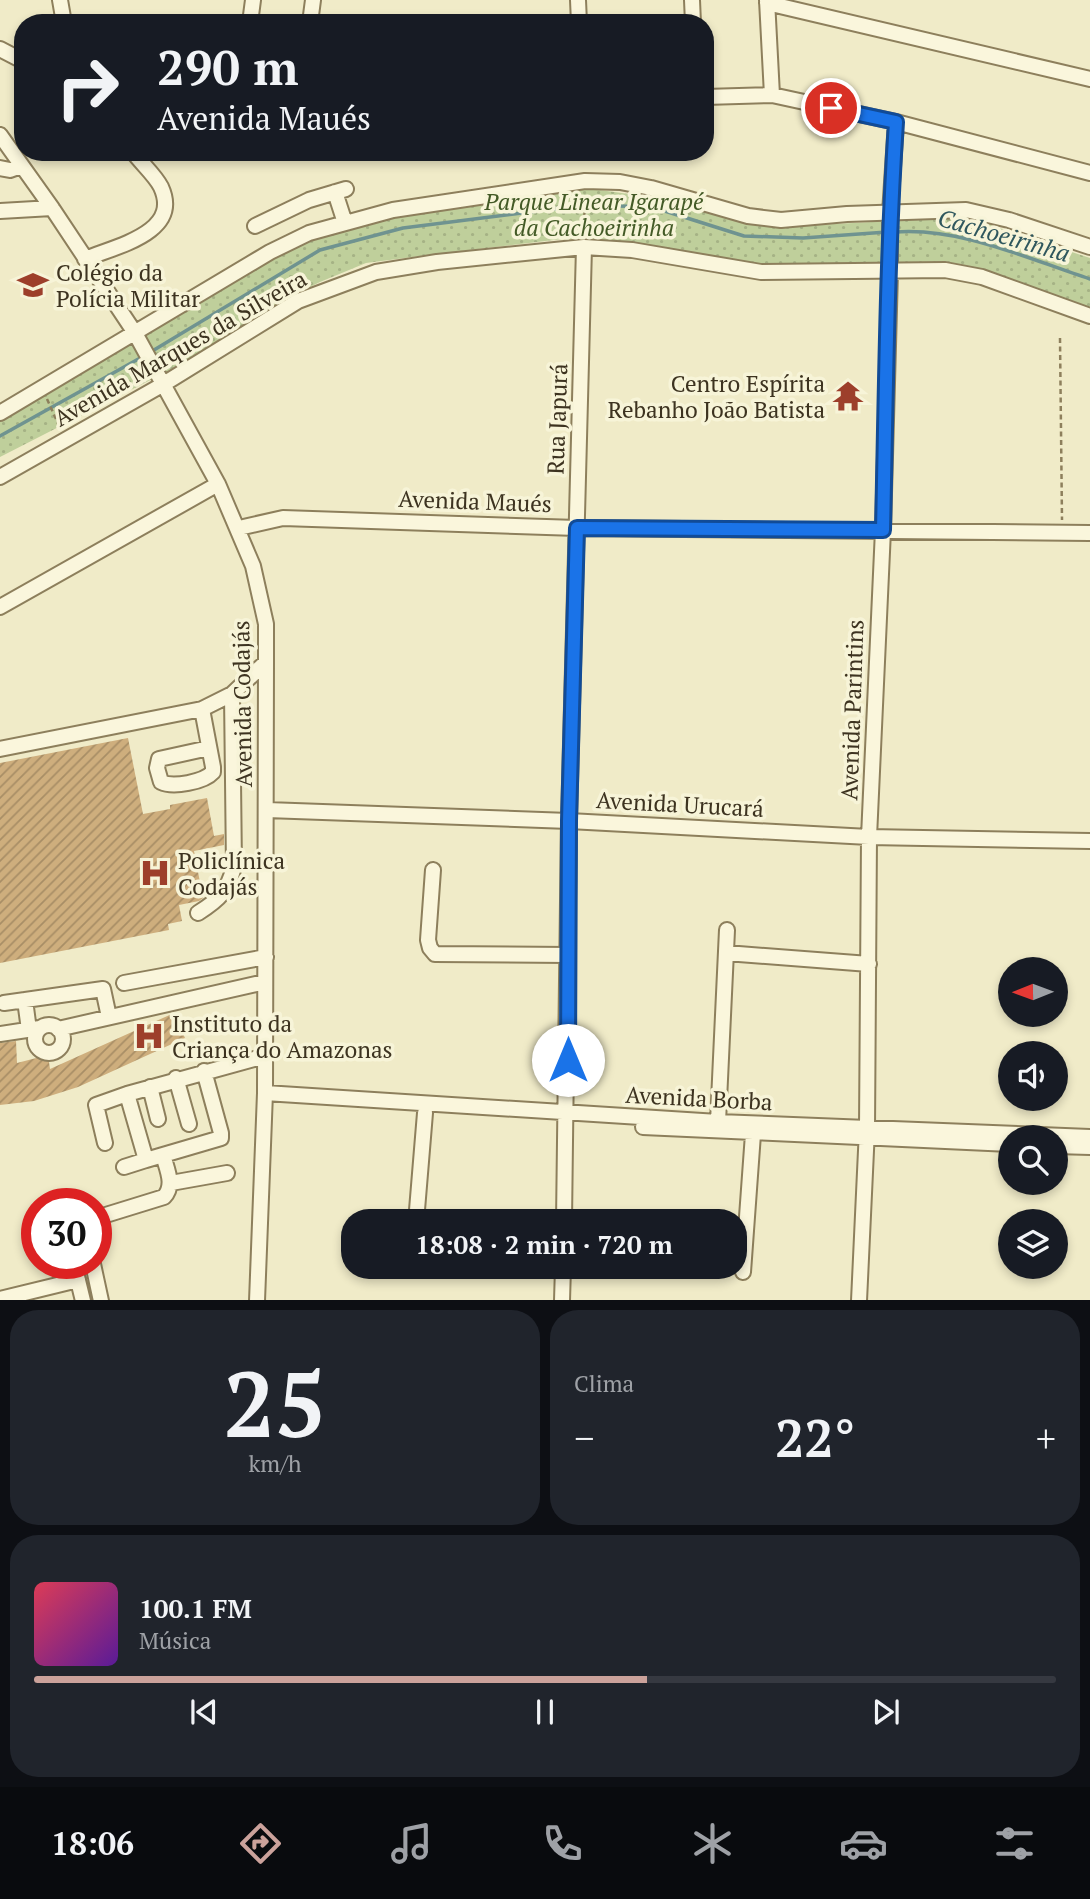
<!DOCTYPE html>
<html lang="pt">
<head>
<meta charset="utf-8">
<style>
  :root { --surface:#171b24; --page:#20242c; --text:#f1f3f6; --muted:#9ea1a6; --line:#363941; --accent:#cba29b }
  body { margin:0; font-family:"PT Serif",serif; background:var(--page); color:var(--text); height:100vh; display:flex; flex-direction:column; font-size:26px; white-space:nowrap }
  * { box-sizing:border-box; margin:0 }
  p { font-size:23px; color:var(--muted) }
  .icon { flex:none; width:38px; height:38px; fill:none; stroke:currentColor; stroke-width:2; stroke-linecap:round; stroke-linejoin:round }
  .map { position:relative; height:1300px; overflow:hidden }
  .panel { display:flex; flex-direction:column; gap:10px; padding:10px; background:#0d0f14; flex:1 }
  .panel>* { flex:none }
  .banner { position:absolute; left:14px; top:14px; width:700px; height:147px; border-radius:28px; box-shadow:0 4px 10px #0003; background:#171b24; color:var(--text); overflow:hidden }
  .needle { width:46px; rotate:269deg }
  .controls { position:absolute; left:998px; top:957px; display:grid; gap:14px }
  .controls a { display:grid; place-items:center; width:70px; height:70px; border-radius:50%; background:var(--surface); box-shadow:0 4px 10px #0003; font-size:35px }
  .speed { position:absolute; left:21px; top:1188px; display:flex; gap:14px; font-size:35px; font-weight:700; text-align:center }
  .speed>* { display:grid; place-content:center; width:91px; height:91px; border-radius:50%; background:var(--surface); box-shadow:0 4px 10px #0003; line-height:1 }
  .speed .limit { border:10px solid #d22; background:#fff; color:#111 }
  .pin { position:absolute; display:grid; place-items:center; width:60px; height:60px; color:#fff; margin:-30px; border:4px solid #fff; border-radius:50%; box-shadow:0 2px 7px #0007 }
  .me { position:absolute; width:77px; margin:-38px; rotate:0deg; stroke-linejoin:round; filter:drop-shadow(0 0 5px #0008) }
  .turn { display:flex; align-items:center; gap:24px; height:147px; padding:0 28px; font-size:32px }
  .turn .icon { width:91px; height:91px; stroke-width:2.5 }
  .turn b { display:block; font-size:49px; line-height:60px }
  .big { font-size:52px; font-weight:800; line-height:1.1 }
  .panel .card { flex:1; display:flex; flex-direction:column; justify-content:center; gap:10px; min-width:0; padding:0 24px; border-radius:28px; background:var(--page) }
  .panel .dial { align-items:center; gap:0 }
  .dial b { font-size:91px; line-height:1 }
  .song { display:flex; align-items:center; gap:21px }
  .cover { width:84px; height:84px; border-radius:10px; background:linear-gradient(135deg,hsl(350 70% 55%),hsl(270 70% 35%)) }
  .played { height:7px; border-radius:4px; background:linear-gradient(90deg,var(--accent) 60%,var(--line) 60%) }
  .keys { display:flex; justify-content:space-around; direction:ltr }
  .heat { display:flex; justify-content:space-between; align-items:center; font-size:38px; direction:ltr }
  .panel .tiles { flex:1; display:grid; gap:10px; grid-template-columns:1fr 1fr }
  .card:last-child { grid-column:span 2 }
  .trip { position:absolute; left:341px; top:1209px; width:406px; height:70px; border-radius:28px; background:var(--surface); box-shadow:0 4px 10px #0003; font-weight:800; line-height:70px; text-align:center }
  .tab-bar { display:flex; height:112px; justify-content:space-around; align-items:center; background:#090b0e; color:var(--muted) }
  .tab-bar .icon { width:49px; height:49px }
  .tab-bar .on { color:var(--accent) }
  .tab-bar b { font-size:32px; color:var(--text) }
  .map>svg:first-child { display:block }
</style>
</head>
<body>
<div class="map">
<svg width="1090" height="1301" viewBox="0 0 1090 1301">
  <defs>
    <pattern id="grass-dots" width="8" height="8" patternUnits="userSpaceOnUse" patternTransform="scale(1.75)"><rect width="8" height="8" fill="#bfcf9b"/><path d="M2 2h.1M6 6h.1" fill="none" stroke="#a5b285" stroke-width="1.8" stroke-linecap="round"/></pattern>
    <pattern id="building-hatch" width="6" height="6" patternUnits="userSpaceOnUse" patternTransform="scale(1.75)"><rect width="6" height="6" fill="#ceae7d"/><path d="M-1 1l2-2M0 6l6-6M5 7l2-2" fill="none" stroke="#a88e66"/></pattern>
  </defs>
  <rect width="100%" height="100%" fill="#f0ebc8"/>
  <path fill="url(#grass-dots)" d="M585 188 658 198 731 220 766 225H815L948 218 975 220 1090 258V310L997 278 800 270 714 261 635 242 562 239 436 254 366 263 320 282 280 302 168 371 0 457V416L98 364 147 331 308 236 406 213 517 196Z"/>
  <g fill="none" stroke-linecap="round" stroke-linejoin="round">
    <path stroke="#6f9390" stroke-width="3.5" d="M895 232C961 227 1028 259 1090 279
      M149 353 320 250 403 228 585 205 652 207 744 236 803 238 887 232
      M0 436 142 357"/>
  </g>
  <path fill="url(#building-hatch)" d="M128 738 143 814 170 809V805L207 798 214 836 224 834V845L194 851 203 898 199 901 179 905 182 921 168 924 169 930 0 963V763Z
    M174 1013 185 1038 78 1087 34 1101 0 1105V1043L16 1041 17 1063 48 1055 50 1069Z"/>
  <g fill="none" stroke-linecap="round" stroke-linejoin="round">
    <g stroke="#8d7f5c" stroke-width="18">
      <path id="minor" d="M60 0 64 23
        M578 0 579 23
        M692 0 693 23
        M767 0 772 95
        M767 3 1090 79
        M250 23 253 0
        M310 23 313 0
        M0 49 23 61
        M705 97 772 95 896 122 1090 173
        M0 135 52 208 135 333 218 484 253 566 266 624V662L265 1093 257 1301
        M0 168 10 170 21 166
        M335 192 345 223
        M0 211 52 208
        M255 226 309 200 346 189
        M85 259C116 246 182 233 161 187 155 175 141 163 133 152
        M0 413 270 252 309 233 393 210 585 181 620 182 651 188 748 216 781 220 847 214 966 210 1009 220 1090 247
        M0 477 162 385 298 301 376 272 437 262 584 247 632 250 761 272 945 270 982 277 1090 316
        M239 528 283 518 577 528 1090 533
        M0 607 218 484
        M202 709 213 767V772C204 782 173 788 161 782L157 768 159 759 209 748
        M0 749 202 709 232 694 266 662
        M267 810 569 821 869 837 1090 841
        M433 870 428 940 430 948 435 954 568 955
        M198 913C220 899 227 892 234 867L232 694
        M726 953 869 964
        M124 983 266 957
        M25 1000 29 1030
        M4 1003 103 989 109 1017
        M35 1039a14 14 0 1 1 28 0a14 14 0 1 1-28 0Z
        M58 1029 265 982
        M0 1034 40 1028
        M204 1071 221 1133V1138L146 1160 127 1094 265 1056
        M176 1078 189 1124
        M150 1087 158 1119
        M265 1093 718 1122 1090 1137
        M718 1122 727 930
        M643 1127 1010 1144
        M105 1143 96 1105 127 1094
        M1055 1146 1090 1147
        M124 1167 146 1160
        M171 1183 227 1173
        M96 1218 164 1197C175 1185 167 1170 163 1155
        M416 1222 425 1113
        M564 1222 569 821 584 247
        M74 1264 83 1301
        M93 1264 101 1301
        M743 1272 753 1134
        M0 1299 78 1280
        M562 1301 563 1267
        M859 1301 867 1129 869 837 883 530 890 272V213L896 122"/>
    </g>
    <path stroke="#8d7f5c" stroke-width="2.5" stroke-dasharray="5 3.5" stroke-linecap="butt" d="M584 233 585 195
      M1060 338 1062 520
      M47 399 60 428"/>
    <use href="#minor" stroke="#faf6dc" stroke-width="14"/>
  </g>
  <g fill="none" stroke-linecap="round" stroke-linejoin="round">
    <g stroke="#114b97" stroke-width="18">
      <path id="route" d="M568 1060 569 821 577 528 883 530C886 394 887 258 896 122L831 108"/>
    </g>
    <use href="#route" stroke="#1a73e8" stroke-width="12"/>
  </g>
  <defs>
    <g id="school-bare" transform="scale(2.415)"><path d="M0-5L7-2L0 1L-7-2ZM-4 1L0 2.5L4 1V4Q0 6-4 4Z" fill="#9d3f2b" stroke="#f7f4d8" stroke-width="2.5" paint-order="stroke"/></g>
    <g id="temple-bare" transform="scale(2.415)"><path d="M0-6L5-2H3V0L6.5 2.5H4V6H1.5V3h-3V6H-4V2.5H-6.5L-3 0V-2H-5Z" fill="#9d3f2b" stroke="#f7f4d8" stroke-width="2.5" paint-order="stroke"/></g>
    <g id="hospital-bare" transform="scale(2.415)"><path d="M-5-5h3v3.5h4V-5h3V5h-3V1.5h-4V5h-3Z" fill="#9d3f2b" stroke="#f7f4d8" stroke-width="2.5" paint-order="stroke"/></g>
  </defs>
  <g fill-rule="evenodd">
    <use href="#school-bare" x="33" y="285"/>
    <use href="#temple-bare" x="848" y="396"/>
    <use href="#hospital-bare" x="155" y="873"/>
    <use href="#hospital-bare" x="149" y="1036"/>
  </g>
  <g text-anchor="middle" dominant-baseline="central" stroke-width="7" stroke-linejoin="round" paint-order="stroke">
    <g font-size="23" font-style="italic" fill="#435a26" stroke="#f7f4d8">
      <text x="594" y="201">Parque Linear Igarapé<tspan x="594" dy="26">da Cachoeirinha</tspan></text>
    </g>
    <g font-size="23" fill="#3d3320" stroke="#f7f4d8" text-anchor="start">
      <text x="56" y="272">Colégio da<tspan x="56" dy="26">Polícia Militar</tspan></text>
      <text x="825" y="383" text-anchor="end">Centro Espírita<tspan x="825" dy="26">Rebanho João Batista</tspan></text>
      <text x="178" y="860">Policlínica<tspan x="178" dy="26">Codajás</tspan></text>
      <text x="172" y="1023">Instituto da<tspan x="172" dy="26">Criança do Amazonas</tspan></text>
    </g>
    <g font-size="23" fill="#3d3320" stroke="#f7f4d8">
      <text transform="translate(180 348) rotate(-30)">Avenida Marques da Silveira</text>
      <text transform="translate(557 419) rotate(-88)">Rua Japurá</text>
      <text transform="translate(475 501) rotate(2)">Avenida Maués</text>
      <text transform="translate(242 704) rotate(-91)">Avenida Codajás</text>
      <text transform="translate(852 710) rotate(-88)">Avenida Parintins</text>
      <text transform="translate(680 804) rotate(3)">Avenida Urucará</text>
      <text transform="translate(699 1098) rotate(3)">Avenida Borba</text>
    </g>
    <g font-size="24" font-style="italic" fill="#2f575d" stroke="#f7f4d8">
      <text transform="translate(1004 235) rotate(16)">Cachoeirinha</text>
    </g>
  </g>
</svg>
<div class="controls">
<a><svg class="needle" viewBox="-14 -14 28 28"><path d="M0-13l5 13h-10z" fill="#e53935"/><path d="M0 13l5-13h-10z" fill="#9ea1a6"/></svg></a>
<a><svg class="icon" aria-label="sound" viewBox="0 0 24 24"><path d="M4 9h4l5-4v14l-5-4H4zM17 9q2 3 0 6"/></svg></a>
<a><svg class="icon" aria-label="search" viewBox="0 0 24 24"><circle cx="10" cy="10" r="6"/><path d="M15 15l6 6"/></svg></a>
<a><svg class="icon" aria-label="layers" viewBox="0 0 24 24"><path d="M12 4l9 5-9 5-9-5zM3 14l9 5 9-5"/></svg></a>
</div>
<div class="speed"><div class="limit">30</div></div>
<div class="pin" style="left:831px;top:108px;background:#d93025"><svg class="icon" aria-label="arrive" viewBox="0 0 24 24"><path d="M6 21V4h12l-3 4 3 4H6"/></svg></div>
<svg class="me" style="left:568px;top:1060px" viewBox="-20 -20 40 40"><circle r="19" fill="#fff"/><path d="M0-13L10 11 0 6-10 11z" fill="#1a73e8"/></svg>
<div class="trip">18:08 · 2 min · 720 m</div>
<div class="banner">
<div class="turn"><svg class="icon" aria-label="right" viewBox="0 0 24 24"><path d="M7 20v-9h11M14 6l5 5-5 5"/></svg><div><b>290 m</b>Avenida Maués</div></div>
</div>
</div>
<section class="panel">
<div class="tiles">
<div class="card dial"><b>25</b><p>km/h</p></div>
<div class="card"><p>Clima</p>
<div class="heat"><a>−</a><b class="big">22°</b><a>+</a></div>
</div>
<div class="card">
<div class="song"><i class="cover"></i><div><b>100.1 FM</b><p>Música</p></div></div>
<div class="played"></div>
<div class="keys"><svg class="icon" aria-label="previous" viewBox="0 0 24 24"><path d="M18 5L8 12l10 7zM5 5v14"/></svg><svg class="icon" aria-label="pause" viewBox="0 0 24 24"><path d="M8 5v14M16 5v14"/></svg><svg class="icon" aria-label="next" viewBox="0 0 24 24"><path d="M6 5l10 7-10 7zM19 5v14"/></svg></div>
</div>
</div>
</section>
<nav class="tab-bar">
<b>18:06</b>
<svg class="icon on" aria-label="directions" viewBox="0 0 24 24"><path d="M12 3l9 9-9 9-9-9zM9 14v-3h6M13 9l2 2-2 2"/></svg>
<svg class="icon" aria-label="music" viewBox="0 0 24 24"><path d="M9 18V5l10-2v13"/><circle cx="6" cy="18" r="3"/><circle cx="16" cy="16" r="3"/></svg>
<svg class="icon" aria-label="phone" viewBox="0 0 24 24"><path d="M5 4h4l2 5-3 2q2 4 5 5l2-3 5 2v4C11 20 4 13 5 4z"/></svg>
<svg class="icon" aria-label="climate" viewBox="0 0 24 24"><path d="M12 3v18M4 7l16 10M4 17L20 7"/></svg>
<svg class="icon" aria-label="car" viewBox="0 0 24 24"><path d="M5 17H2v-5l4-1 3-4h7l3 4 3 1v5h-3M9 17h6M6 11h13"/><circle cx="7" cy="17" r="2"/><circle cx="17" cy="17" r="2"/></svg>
<svg class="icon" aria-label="filters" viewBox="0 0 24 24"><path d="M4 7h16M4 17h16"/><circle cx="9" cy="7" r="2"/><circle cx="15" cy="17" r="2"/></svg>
</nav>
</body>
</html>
